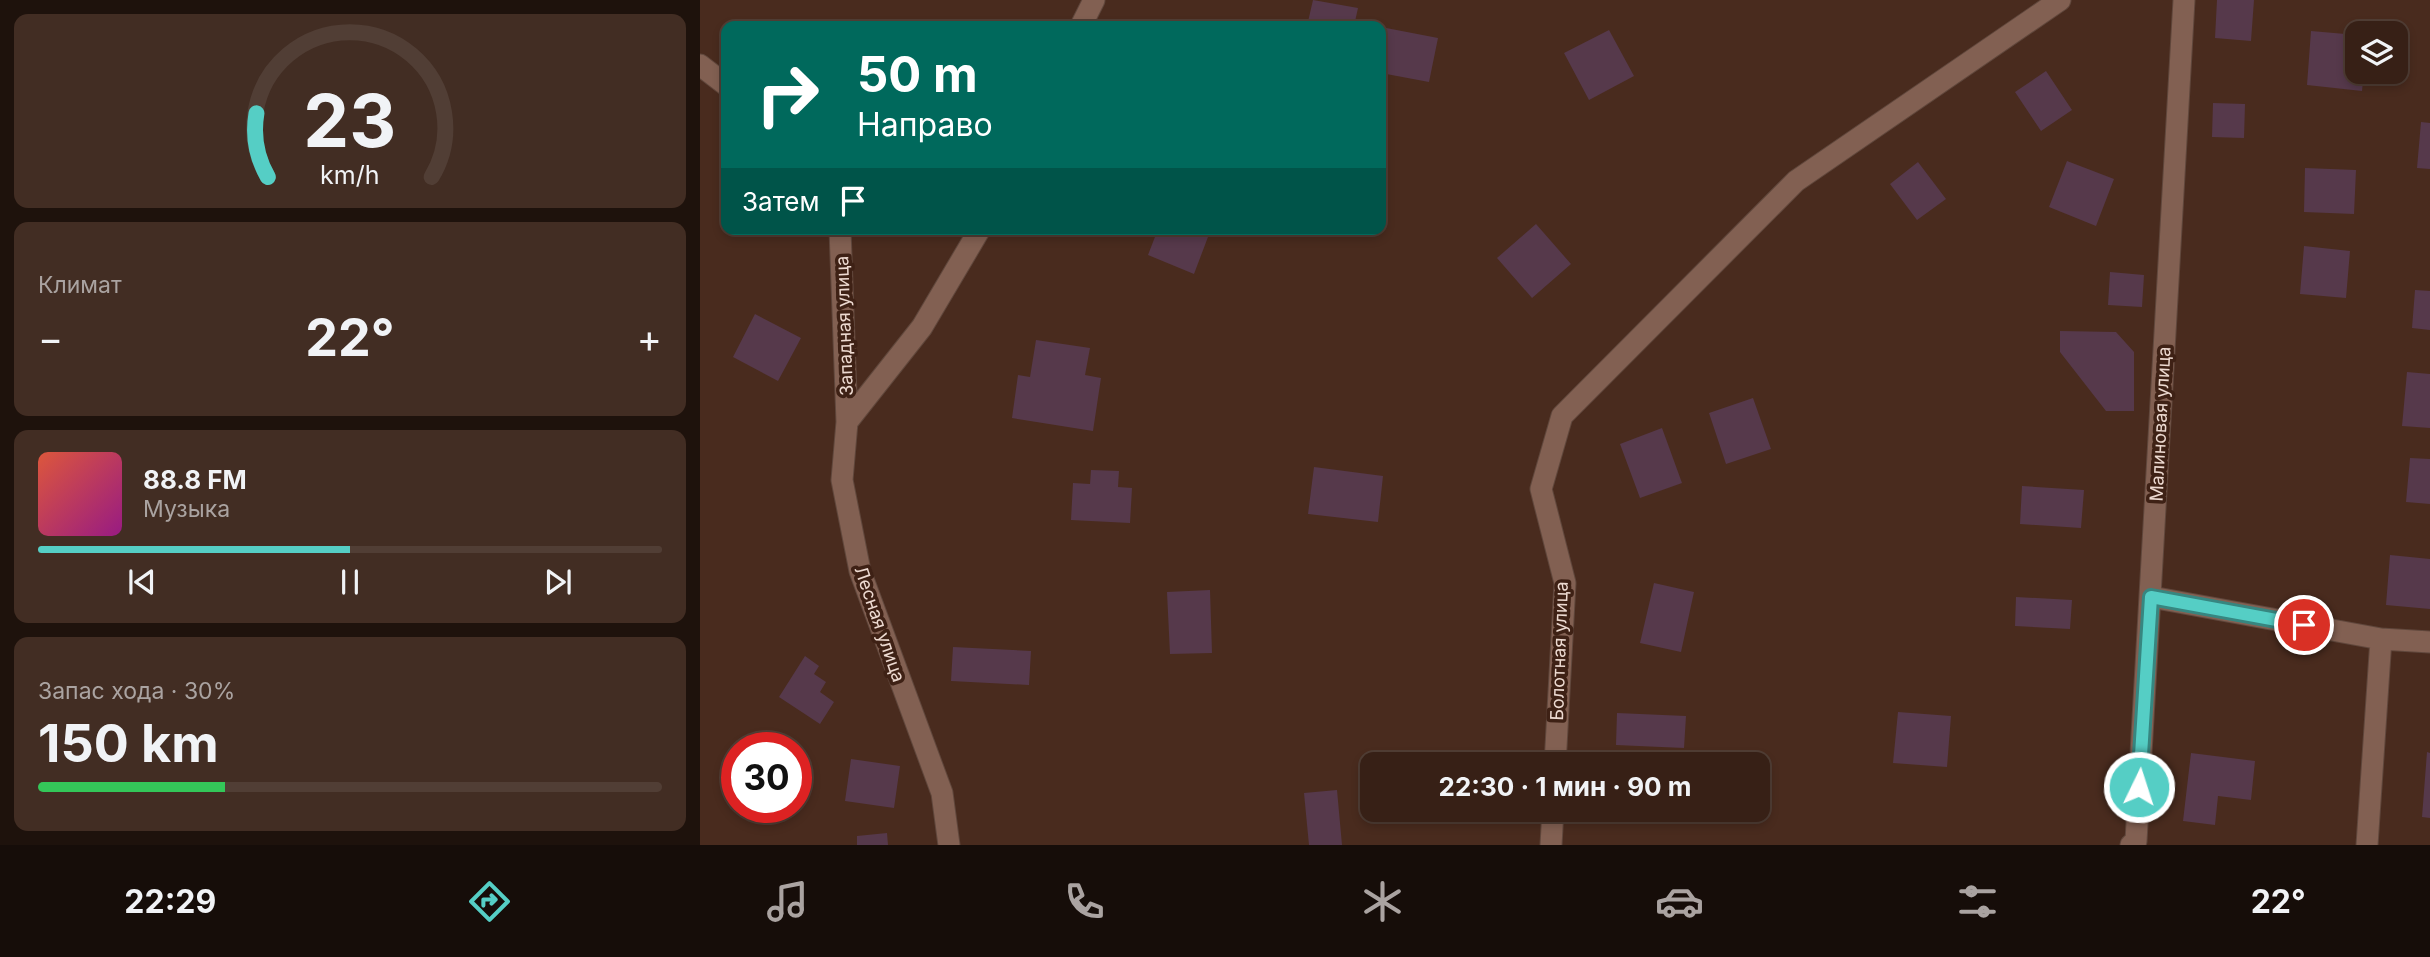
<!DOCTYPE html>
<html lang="ru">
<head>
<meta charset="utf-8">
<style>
  :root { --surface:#372016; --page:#422d23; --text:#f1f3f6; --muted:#aaa3a1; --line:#513e35; --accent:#55cec5 }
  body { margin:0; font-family:Inter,sans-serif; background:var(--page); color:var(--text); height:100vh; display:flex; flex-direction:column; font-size:26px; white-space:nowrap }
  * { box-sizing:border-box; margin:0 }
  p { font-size:23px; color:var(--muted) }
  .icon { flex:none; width:38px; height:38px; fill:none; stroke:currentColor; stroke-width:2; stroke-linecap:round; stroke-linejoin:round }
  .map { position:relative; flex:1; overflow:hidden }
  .drawer { display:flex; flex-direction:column; gap:14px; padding:14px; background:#1e120c; width:700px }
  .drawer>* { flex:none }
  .banner { position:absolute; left:21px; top:21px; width:665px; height:214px; border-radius:14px; box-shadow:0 4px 10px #0003,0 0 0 2px var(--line); background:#00695c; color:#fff; overflow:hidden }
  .tools { position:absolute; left:1645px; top:21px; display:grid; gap:14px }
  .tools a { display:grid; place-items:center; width:63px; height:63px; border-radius:14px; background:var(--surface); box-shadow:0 4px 10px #0003,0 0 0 2px var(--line); font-size:35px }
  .speed { position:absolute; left:21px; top:732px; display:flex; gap:14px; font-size:35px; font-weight:700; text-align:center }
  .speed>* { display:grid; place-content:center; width:91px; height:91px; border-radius:50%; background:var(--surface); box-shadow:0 4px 10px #0003,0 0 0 2px var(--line); line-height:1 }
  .speed .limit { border:10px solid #d22; background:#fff; color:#111 }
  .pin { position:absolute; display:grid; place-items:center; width:60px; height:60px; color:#fff; margin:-30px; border:4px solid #fff; border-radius:50%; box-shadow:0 2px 7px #0007 }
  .me { position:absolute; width:77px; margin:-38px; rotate:4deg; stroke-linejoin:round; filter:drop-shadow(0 0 5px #0008) }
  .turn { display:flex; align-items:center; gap:24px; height:147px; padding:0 21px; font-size:32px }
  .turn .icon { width:91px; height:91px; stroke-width:2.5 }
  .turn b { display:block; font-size:49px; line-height:60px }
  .then { display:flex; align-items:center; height:66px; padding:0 21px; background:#0003; gap:14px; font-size:26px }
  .big { font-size:52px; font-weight:700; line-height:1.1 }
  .drawer .tile { flex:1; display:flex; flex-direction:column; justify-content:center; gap:10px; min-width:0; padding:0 24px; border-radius:14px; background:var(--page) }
  .drawer .dial { align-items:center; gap:0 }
  .dial svg { height:182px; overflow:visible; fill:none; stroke:var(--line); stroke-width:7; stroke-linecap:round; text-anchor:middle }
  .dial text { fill:var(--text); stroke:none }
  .song { display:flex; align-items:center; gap:21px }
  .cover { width:84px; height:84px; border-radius:10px; background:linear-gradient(135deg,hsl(10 70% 55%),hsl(310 70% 35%)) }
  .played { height:7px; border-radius:4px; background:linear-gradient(90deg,var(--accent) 50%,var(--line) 50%) }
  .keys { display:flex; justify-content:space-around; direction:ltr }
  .heat { display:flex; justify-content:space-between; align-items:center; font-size:38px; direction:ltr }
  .charge { height:10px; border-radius:5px; background:linear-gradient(90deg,#34c759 30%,var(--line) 0) }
  .trip { position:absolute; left:660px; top:752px; width:410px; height:70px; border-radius:14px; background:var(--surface); box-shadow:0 4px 10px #0003,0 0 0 2px var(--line); font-weight:700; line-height:70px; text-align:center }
  .tab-bar { display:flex; height:112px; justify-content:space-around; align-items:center; background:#160d09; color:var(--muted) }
  .tab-bar .icon { width:49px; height:49px }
  .tab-bar .on { color:var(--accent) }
  .tab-bar b { font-size:32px; color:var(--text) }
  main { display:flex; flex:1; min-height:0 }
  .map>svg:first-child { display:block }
</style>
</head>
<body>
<main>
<section class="drawer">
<div class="tile dial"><svg viewBox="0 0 100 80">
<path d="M14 69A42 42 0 1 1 86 69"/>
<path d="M14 69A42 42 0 0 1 9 41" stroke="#55cec5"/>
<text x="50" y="56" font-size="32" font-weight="700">23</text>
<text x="50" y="72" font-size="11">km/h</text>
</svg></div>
<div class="tile"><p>Климат</p>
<div class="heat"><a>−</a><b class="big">22°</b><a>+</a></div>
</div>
<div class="tile">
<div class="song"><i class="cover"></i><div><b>88.8 FM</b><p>Музыка</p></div></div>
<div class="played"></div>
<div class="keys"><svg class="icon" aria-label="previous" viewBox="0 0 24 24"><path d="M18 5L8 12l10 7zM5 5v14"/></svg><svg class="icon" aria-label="pause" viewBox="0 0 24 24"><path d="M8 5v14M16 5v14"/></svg><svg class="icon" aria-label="next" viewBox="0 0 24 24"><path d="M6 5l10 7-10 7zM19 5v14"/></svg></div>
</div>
<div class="tile"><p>Запас хода · 30%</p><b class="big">150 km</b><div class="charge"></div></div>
</section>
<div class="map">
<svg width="1730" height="845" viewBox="0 0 1730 845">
  <rect width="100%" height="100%" fill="#492b1e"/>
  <path fill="#56394b" d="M613 0 658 8 654 26H607Z
    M1517 0H1554L1551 41 1515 38Z
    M681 27 738 38 729 82 681 73Z
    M909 30 934 76 889 100 864 53Z
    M1611 31 1657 35V72H1664L1662 91 1607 85Z
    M1346 71 1372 110 1341 131 1315 92Z
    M1513 103 1545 104 1544 138 1512 137Z
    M1721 122 1730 123V169L1717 168Z
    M1367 161 1414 179 1396 226 1349 207Z
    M1218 162 1246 199 1217 220 1190 184Z
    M1605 168 1656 170 1654 214 1604 212Z
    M836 224 871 264 832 298 797 258Z
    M458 229H511L494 274 448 255Z
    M1604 246 1650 251 1646 298 1600 294Z
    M1410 272 1444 275 1442 307 1408 305Z
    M1715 290 1730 291V330L1712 328Z
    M55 314 101 338 78 381 33 357Z
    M1360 331 1416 332 1434 352V411H1406L1360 352Z
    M336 340 390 348 385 375 401 378 393 431 312 418 318 375 330 377Z
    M1707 372 1730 374V428L1702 426Z
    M1053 398 1071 449 1026 464 1009 413Z
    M962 428 982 483 940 498 920 444Z
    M1710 458 1730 459V504L1706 502Z
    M614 467 683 476 678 522 608 514Z
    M391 470 419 471 418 487 432 488 430 523 371 520 373 483 390 484Z
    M1322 486 1384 490 1381 528 1320 524Z
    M1690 555 1730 559V609L1686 605Z
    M954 583 994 592 981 652 940 643Z
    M510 590 512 653 470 654 467 592Z
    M1316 597 1372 600 1370 629 1315 626Z
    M253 647 331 651 329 685 251 681Z
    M105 656 119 666 114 674 126 682 120 692 134 702 120 724 79 697Z
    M1198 712 1251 716 1247 767 1193 763Z
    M917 713 986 716 984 748 916 745Z
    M1727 752 1730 753V818L1722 817Z
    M1491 753 1555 761 1551 800 1518 796 1515 825 1483 821Z
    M151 759 200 766 194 808 145 801Z
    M637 790 642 845H609L604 793Z
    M187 833 188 845H157V836Z"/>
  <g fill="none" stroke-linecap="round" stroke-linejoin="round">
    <g stroke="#60473c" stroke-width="23">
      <path id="minor" d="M381 26 394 0
        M0 65 26 85
        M140 229 147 422
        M1451 597 1681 639 1730 642
        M855 765 865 583 841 489 862 416 1096 181 1360 0
        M249 845 242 793 160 571 142 480 147 422 222 327 280 229
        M851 845 853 810
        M1431 845 1436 841 1484 0
        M1667 845 1681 639"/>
    </g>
    <use href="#minor" stroke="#826052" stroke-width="21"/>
  </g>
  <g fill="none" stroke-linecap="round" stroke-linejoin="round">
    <g stroke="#378680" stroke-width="18">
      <path id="route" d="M1439 787 1451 597 1604 625"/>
    </g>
    <use href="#route" stroke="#55cec5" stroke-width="12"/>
  </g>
  <g text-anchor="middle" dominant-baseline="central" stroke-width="7" stroke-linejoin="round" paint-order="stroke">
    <g font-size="18" fill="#eddad1" stroke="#3e2115">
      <text transform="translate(144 326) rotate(-92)">Западная улица</text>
      <text transform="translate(1460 424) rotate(-87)">Малиновая улица</text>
      <text transform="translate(180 624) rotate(71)">Лесная улица</text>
      <text transform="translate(859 651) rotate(-88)">Болотная улица</text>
    </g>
  </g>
</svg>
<div class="tools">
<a><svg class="icon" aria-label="layers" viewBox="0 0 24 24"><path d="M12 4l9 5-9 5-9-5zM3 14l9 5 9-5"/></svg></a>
</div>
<div class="speed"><div class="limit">30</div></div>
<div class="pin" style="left:1604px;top:625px;background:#d93025"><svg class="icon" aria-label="arrive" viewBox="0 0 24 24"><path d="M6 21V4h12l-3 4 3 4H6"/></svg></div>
<svg class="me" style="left:1439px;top:787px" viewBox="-20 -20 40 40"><circle r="17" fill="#55cec5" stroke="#fff" stroke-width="3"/><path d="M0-11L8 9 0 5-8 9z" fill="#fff"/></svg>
<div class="trip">22:30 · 1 мин · 90 m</div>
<div class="banner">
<div class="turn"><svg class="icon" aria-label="right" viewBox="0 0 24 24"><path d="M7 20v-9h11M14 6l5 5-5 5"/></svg><div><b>50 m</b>Направо</div></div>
<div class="then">Затем<svg class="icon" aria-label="arrive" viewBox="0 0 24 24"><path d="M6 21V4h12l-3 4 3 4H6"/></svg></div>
</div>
</div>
</main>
<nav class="tab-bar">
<b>22:29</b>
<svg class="icon on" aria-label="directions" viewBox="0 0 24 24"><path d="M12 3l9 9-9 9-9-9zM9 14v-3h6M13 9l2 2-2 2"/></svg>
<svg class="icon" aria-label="music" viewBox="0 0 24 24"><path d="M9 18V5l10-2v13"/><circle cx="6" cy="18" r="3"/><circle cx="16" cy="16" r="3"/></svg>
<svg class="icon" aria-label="phone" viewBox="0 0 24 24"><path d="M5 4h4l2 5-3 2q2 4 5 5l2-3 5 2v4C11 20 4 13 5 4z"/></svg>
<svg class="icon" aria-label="climate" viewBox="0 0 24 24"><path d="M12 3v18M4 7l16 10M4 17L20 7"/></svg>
<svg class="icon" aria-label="car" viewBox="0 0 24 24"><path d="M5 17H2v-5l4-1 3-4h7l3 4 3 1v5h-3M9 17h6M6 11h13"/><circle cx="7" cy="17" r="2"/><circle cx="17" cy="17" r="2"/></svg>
<svg class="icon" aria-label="filters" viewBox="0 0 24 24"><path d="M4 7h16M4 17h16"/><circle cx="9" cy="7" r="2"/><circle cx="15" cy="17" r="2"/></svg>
<b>22°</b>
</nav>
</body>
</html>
